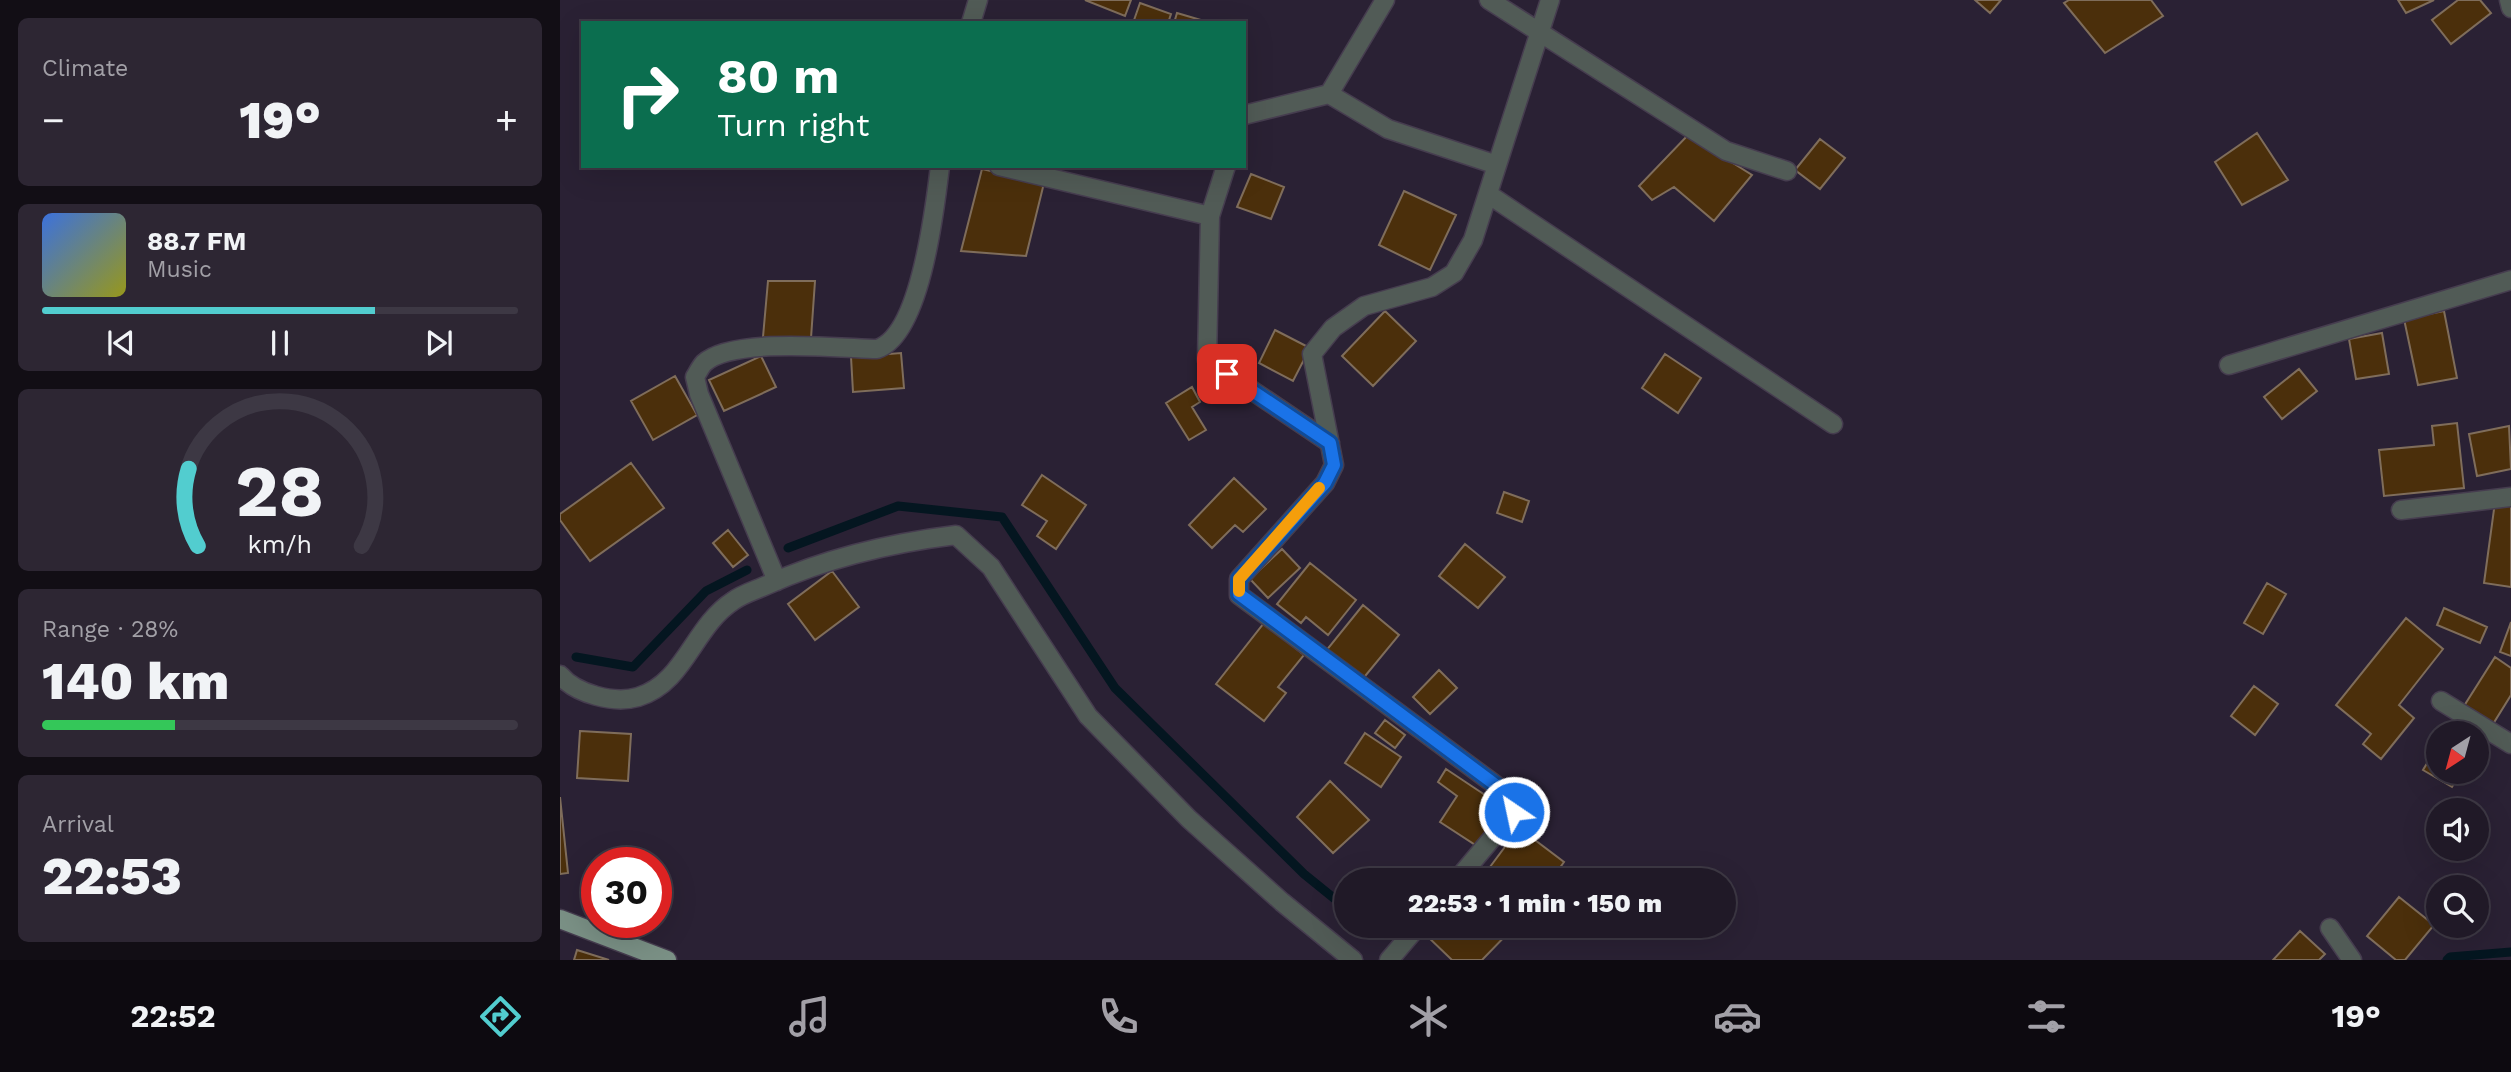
<!DOCTYPE html>
<html lang="en">
<head>
<meta charset="utf-8">
<style>
  :root { --surface:#201927; --page:#2d2633; --text:#f1f3f6; --muted:#a2a0a7; --line:#3d3844; --accent:#52cdcf }
  body { margin:0; font-family:"Work Sans",sans-serif; background:var(--page); color:var(--text); height:100vh; display:flex; flex-direction:column; font-size:26px; white-space:nowrap }
  * { box-sizing:border-box; margin:0 }
  p { font-size:23px; color:var(--muted) }
  .icon { flex:none; width:38px; height:38px; fill:none; stroke:currentColor; stroke-width:2; stroke-linecap:round; stroke-linejoin:round }
  .map { position:relative; flex:1; overflow:hidden }
  .panel { display:flex; flex-direction:column; gap:18px; padding:18px; background:#120e15; width:560px }
  .panel>* { flex:none }
  .hud { position:absolute; left:21px; top:21px; width:665px; height:147px; border-radius:0px; box-shadow:0 7px 28px #0002,0 0 0 2px var(--line); background:#0b6e4f; color:#fff; overflow:hidden }
  .needle { width:46px; rotate:216deg }
  .buttons { position:absolute; left:1866px; top:721px; display:grid; gap:14px }
  .buttons a { display:grid; place-items:center; width:63px; height:63px; border-radius:50%; background:var(--surface); box-shadow:0 7px 28px #0002,0 0 0 2px var(--line); font-size:35px }
  .speed { position:absolute; left:21px; top:847px; display:flex; gap:14px; font-size:35px; font-weight:700; text-align:center }
  .speed>* { display:grid; place-content:center; width:91px; height:91px; border-radius:50%; background:var(--surface); box-shadow:0 7px 28px #0002,0 0 0 2px var(--line); line-height:1 }
  .speed .limit { border:10px solid #d22; background:#fff; color:#111 }
  .pin { position:absolute; display:grid; place-items:center; width:60px; height:60px; color:#fff; margin:-30px; border-radius:14px; box-shadow:0 4px 10px #0006 }
  .me { position:absolute; width:77px; margin:-38px; rotate:326deg; stroke-linejoin:round; filter:drop-shadow(0 0 5px #0008) }
  .turn { display:flex; align-items:center; gap:24px; height:147px; padding:0 21px; font-size:32px }
  .turn .icon { width:91px; height:91px; stroke-width:2.5 }
  .turn b { display:block; font-size:49px; line-height:60px }
  .big { font-size:52px; font-weight:800; line-height:1.1 }
  .panel .tile { flex:1; display:flex; flex-direction:column; justify-content:center; gap:10px; min-width:0; padding:0 24px; border-radius:10px; background:var(--page) }
  .panel .dial { align-items:center; gap:0 }
  .dial svg { height:182px; overflow:visible; fill:none; stroke:var(--line); stroke-width:7; stroke-linecap:round; text-anchor:middle }
  .dial text { fill:var(--text); stroke:none }
  .song { display:flex; align-items:center; gap:21px }
  .cover { width:84px; height:84px; border-radius:10px; background:linear-gradient(135deg,hsl(220 70% 55%),hsl(60 70% 35%)) }
  .played { height:7px; border-radius:4px; background:linear-gradient(90deg,var(--accent) 70%,var(--line) 70%) }
  .keys { display:flex; justify-content:space-around; direction:ltr }
  .heat { display:flex; justify-content:space-between; align-items:center; font-size:38px; direction:ltr }
  .charge { height:10px; border-radius:5px; background:linear-gradient(90deg,#34c759 28%,var(--line) 0) }
  .trip { position:absolute; left:774px; top:868px; width:402px; height:70px; border-radius:35px; background:var(--surface); box-shadow:0 7px 28px #0002,0 0 0 2px var(--line); font-weight:800; line-height:70px; text-align:center }
  .tab-bar { display:flex; height:112px; justify-content:space-around; align-items:center; background:#0d0a10; color:var(--muted) }
  .tab-bar .icon { width:49px; height:49px }
  .tab-bar .current { color:var(--accent) }
  .tab-bar b { font-size:32px; color:var(--text) }
  main { display:flex; flex:1; min-height:0 }
  .map>svg:first-child { display:block }
</style>
</head>
<body>
<main>
<section class="panel">
<div class="tile"><p>Climate</p>
<div class="heat"><a>−</a><b class="big">19°</b><a>+</a></div>
</div>
<div class="tile">
<div class="song"><i class="cover"></i><div><b>88.7 FM</b><p>Music</p></div></div>
<div class="played"></div>
<div class="keys"><svg class="icon" aria-label="previous" viewBox="0 0 24 24"><path d="M18 5L8 12l10 7zM5 5v14"/></svg><svg class="icon" aria-label="pause" viewBox="0 0 24 24"><path d="M8 5v14M16 5v14"/></svg><svg class="icon" aria-label="next" viewBox="0 0 24 24"><path d="M6 5l10 7-10 7zM19 5v14"/></svg></div>
</div>
<div class="tile dial"><svg viewBox="0 0 100 80">
<path d="M14 69A42 42 0 1 1 86 69"/>
<path d="M14 69A42 42 0 0 1 10 35" stroke="#52cdcf"/>
<text x="50" y="56" font-size="32" font-weight="700">28</text>
<text x="50" y="72" font-size="11">km/h</text>
</svg></div>
<div class="tile"><p>Range · 28%</p><b class="big">140 km</b><div class="charge"></div></div>
<div class="tile"><p>Arrival</p><b class="big">22:53</b></div>
</section>
<div class="map">
<svg width="1951" height="960" viewBox="0 0 1951 960">
  <rect width="100%" height="100%" fill="#2a2134"/>
  <g fill="none" stroke-linecap="round" stroke-linejoin="round">
    <path stroke="#041620" stroke-width="9" d="M228 548 338 506 442 517 555 688 744 874 786 908
      M16 657 73 667 146 591 187 570
      M807 926 818 935
      M1887 960 1890 957 1951 952"/>
  </g>
  <path fill="#4b2f0b" stroke="#7f6d5b" stroke-width="2" d="M525 0H571L565 16Z
    M1415 0H1441L1430 13Z
    M1509 0H1591L1603 16 1545 53 1504 3Z
    M1838 0H1874L1846 13Z
    M1898 0H1920L1931 13 1891 44 1872 20Z
    M580 3 611 14 608 23H573Z
    M617 13 651 23H614Z
    M1697 133 1728 180 1682 205 1655 162Z
    M1128 135 1192 175 1154 221 1114 187 1092 200 1079 186Z
    M1260 139 1285 158 1260 189 1235 170Z
    M422 169 484 183 466 256 401 251Z
    M691 174 724 187 711 219 677 207Z
    M844 191 896 215 870 270 819 245Z
    M208 281H255L251 338 203 337Z
    M825 311 856 341 813 386 782 356Z
    M1884 311 1897 378 1858 385 1844 319Z
    M715 330 750 348 733 381 699 363Z
    M1822 333 1829 374 1796 379 1789 339Z
    M341 353 344 388 293 392 291 357Z
    M1105 354 1141 378 1118 413 1082 388Z
    M201 356 216 387 164 411 149 380Z
    M1739 369 1757 391 1722 419 1704 397Z
    M115 376 137 415 93 440 71 401Z
    M632 387 640 402 632 407 646 430 629 440 606 403Z
    M1897 423 1904 488 1824 496 1819 450 1874 445 1872 426Z
    M1949 426 1951 469 1917 476 1909 434Z
    M71 463 104 508 30 561 0 520V514Z
    M482 475 526 505 496 549 477 536 487 521 462 505Z
    M674 478 706 509 683 532 675 525 652 548 629 525Z
    M944 492 969 501 962 522 937 513Z
    M1935 502 1951 504V587L1924 583Z
    M168 530 188 555 173 567 153 543Z
    M905 544 945 577 918 608 879 576Z
    M722 549 740 568 708 598 690 579Z
    M750 563 796 600 768 635 746 617 741 623 717 604Z
    M272 571 299 607 255 640 228 604Z
    M1707 583 1726 594 1703 634 1684 623Z
    M803 605 839 635 801 681 765 652Z
    M1884 608 1927 627 1920 643 1877 625Z
    M1846 618 1883 649 1839 705 1854 718 1821 759 1803 744 1811 734 1776 705Z
    M1951 622V656L1940 652Z
    M704 623 744 655 718 687 726 693 704 721 656 684Z
    M1935 657 1951 668V695L1933 724 1904 706Z
    M879 670 897 688 870 714 853 697Z
    M1694 686 1718 704 1695 735 1671 716Z
    M825 720 845 735 835 748 815 733Z
    M20 731 71 734 68 781 17 778Z
    M805 733 841 757 821 787 785 763Z
    M1878 745V772H1901L1892 787 1863 770Z
    M886 769 943 807 917 846 880 822 897 796 878 782Z
    M770 781 809 820 773 853 737 817Z
    M0 797 8 873 0 874Z
    M959 828 1004 862 991 880H930L924 875Z
    M1839 897 1874 925 1845 960H1836L1807 936Z
    M875 926H953L954 927 922 960H892L866 935Z
    M1740 931 1765 954 1759 960H1713Z
    M17 950 49 960H14Z"/>
  <g fill="none" stroke-linecap="round" stroke-linejoin="round">
    <g stroke="#463d4f" stroke-width="21">
      <path id="minor" d="M929 0 1166 151 1227 171
        M1949 0 1951 8
        M411 23 418 0
        M769 94 828 129 937 165
        M684 115 769 94 825 0
        M439 166 650 216
        M666 166 650 216 647 360 770 443
        M928 194 1273 424
        M1669 365 1951 280
        M1841 510 1951 497
        M217 581 139 394 135 377C138 372 141 366 144 363 172 337 279 348 317 349 361 335 375 207 380 166
        M0 675C16 694 54 704 78 697 125 683 133 627 173 601 182 594 196 590 207 585 267 558 330 543 396 535L431 567 528 716 629 819 722 902 793 960
        M1881 701 1951 744
        M897 880 954 812 955 804 945 792 679 595V579L765 483 774 465 752 354 773 328 804 306 872 287 894 273 913 240 990 0
        M1770 928 1792 960
        M829 960 858 926"/>
    </g>
    <g stroke="#463d4f" stroke-width="21">
      <path id="major" d="M0 919 107 960"/>
    </g>
    <use href="#minor" stroke="#515b56" stroke-width="18"/>
    <use href="#major" stroke="#7a9085" stroke-width="18"/>
  </g>
  <g fill="none" stroke-linecap="round" stroke-linejoin="round">
    <g stroke="#114b97" stroke-width="18">
      <path id="route" d="M667 374 770 443 774 465 765 483 679 579V594L945 792 954 804V812"/>
    </g>
    <use href="#route" stroke="#1a73e8" stroke-width="12"/>
    <path stroke="#f59e0b" stroke-width="12" d="M679 591V579L759 488"/>
  </g>
</svg>
<div class="buttons">
<a><svg class="needle" viewBox="-14 -14 28 28"><path d="M0-13l5 13h-10z" fill="#e53935"/><path d="M0 13l5-13h-10z" fill="#a2a0a7"/></svg></a>
<a><svg class="icon" aria-label="sound" viewBox="0 0 24 24"><path d="M4 9h4l5-4v14l-5-4H4zM17 9q2 3 0 6"/></svg></a>
<a><svg class="icon" aria-label="search" viewBox="0 0 24 24"><circle cx="10" cy="10" r="6"/><path d="M15 15l6 6"/></svg></a>
</div>
<div class="speed"><div class="limit">30</div></div>
<div class="pin" style="left:667px;top:374px;background:#d93025"><svg class="icon" aria-label="arrive" viewBox="0 0 24 24"><path d="M6 21V4h12l-3 4 3 4H6"/></svg></div>
<svg class="me" style="left:954px;top:812px" viewBox="-20 -20 40 40"><circle r="17" fill="#1a73e8" stroke="#fff" stroke-width="3"/><path d="M0-11L8 9 0 5-8 9z" fill="#fff"/></svg>
<div class="trip">22:53 · 1 min · 150 m</div>
<div class="hud">
<div class="turn"><svg class="icon" aria-label="right" viewBox="0 0 24 24"><path d="M7 20v-9h11M14 6l5 5-5 5"/></svg><div><b>80 m</b>Turn right</div></div>
</div>
</div>
</main>
<nav class="tab-bar">
<b>22:52</b>
<svg class="icon current" aria-label="directions" viewBox="0 0 24 24"><path d="M12 3l9 9-9 9-9-9zM9 14v-3h6M13 9l2 2-2 2"/></svg>
<svg class="icon" aria-label="music" viewBox="0 0 24 24"><path d="M9 18V5l10-2v13"/><circle cx="6" cy="18" r="3"/><circle cx="16" cy="16" r="3"/></svg>
<svg class="icon" aria-label="phone" viewBox="0 0 24 24"><path d="M5 4h4l2 5-3 2q2 4 5 5l2-3 5 2v4C11 20 4 13 5 4z"/></svg>
<svg class="icon" aria-label="climate" viewBox="0 0 24 24"><path d="M12 3v18M4 7l16 10M4 17L20 7"/></svg>
<svg class="icon" aria-label="car" viewBox="0 0 24 24"><path d="M5 17H2v-5l4-1 3-4h7l3 4 3 1v5h-3M9 17h6M6 11h13"/><circle cx="7" cy="17" r="2"/><circle cx="17" cy="17" r="2"/></svg>
<svg class="icon" aria-label="filters" viewBox="0 0 24 24"><path d="M4 7h16M4 17h16"/><circle cx="9" cy="7" r="2"/><circle cx="15" cy="17" r="2"/></svg>
<b>19°</b>
</nav>
</body>
</html>
